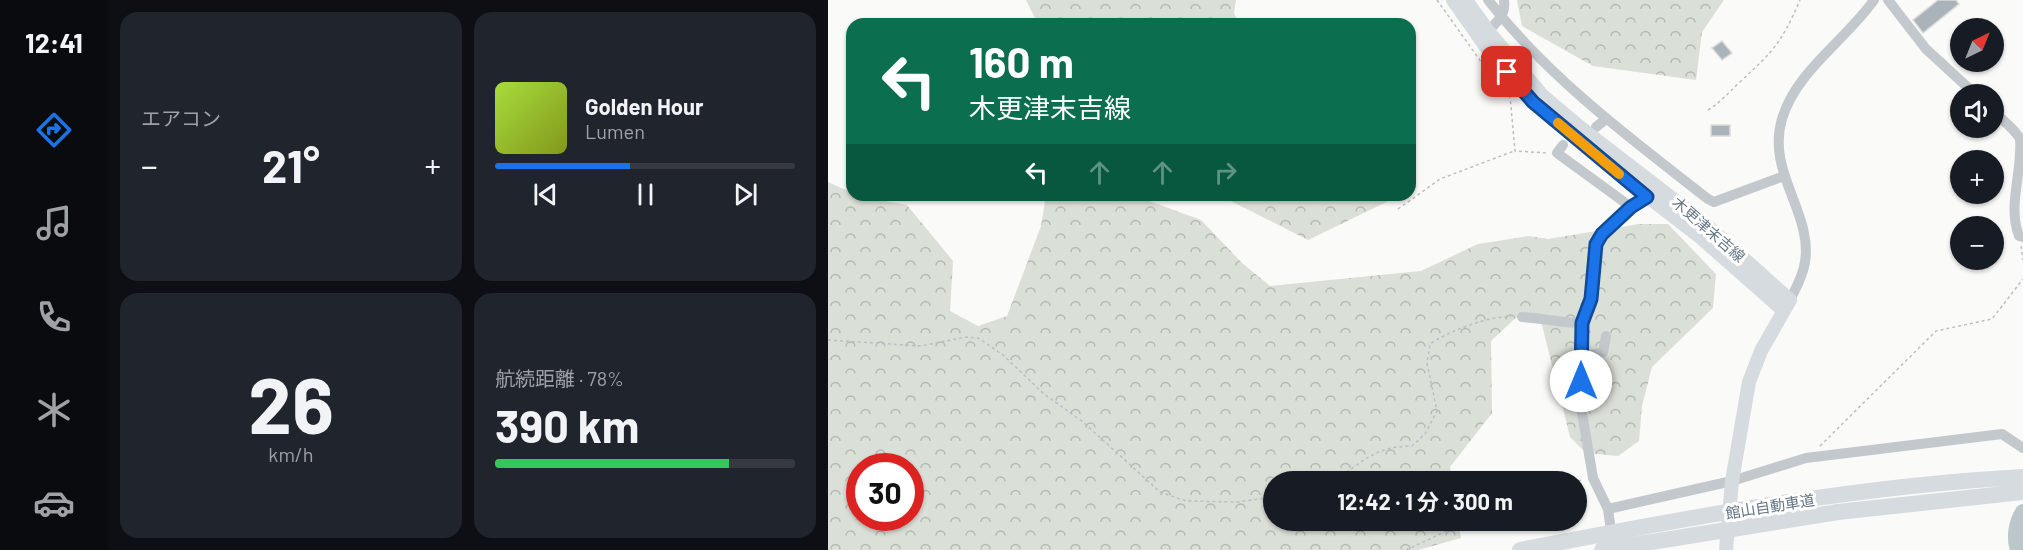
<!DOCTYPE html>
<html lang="ja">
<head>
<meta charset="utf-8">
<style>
  :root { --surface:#171b24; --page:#20242c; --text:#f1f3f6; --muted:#9ea1a6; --line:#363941; --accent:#1a73e8 }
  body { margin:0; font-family:Barlow,"Noto Sans JP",sans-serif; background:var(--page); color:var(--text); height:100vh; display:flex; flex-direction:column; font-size:22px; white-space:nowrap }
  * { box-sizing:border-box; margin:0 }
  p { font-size:20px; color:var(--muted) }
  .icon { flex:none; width:33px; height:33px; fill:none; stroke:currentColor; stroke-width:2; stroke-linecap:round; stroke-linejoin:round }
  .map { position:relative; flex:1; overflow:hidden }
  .panel { display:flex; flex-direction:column; gap:12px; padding:12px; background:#0d0f14; width:720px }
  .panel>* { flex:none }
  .guide { position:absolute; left:18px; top:18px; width:570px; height:183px; border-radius:18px; box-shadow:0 2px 4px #0004; background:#0b6e4f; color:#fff; overflow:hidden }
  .needle { width:39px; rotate:43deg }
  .controls { position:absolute; left:1122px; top:18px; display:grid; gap:12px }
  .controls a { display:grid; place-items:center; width:54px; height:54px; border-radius:50%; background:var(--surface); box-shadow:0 2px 4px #0004; font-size:30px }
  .speed { position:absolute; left:18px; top:453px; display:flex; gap:12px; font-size:30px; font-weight:700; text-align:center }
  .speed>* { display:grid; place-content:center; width:78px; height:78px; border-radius:50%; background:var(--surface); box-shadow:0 2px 4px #0004; line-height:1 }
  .speed .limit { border:9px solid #d22; background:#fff; color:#111 }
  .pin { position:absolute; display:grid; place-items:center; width:51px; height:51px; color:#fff; margin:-26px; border-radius:12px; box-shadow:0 3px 9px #0006 }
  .me { position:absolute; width:66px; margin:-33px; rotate:0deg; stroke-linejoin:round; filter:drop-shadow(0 0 4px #0008) }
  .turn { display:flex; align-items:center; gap:21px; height:126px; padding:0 24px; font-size:27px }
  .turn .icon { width:78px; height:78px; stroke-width:2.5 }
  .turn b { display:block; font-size:42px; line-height:51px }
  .lanes { display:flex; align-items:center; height:57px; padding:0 24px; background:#0003; justify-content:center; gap:30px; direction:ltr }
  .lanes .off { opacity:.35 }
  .big { font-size:45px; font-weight:700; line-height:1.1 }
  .panel .card { flex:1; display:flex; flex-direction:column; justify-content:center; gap:9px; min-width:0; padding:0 21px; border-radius:18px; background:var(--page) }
  .panel .dial { align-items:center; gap:0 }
  .dial b { font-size:78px; line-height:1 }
  .song { display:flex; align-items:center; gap:18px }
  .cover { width:72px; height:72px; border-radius:9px; background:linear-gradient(135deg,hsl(80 70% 55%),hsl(70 70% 35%)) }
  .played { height:6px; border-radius:3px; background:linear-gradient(90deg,var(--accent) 45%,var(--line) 45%) }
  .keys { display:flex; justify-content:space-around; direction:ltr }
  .heat { display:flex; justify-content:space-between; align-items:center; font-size:33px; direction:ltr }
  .charge { height:9px; border-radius:4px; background:linear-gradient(90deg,#34c759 78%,var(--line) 0) }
  .panel .tiles { flex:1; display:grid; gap:12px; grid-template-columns:repeat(2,1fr) }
  .trip { position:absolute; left:435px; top:471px; width:324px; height:60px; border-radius:30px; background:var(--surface); box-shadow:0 2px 4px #0004; font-weight:700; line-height:60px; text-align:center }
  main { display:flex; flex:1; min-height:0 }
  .tabs { display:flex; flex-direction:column; width:108px; justify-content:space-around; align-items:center; background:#090b0e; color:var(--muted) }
  .tabs .icon { width:42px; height:42px }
  .tabs .selected { color:var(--accent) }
  .tabs b { font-size:27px; color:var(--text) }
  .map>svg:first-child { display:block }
</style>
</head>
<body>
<main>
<nav class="tabs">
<b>12:41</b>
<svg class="icon selected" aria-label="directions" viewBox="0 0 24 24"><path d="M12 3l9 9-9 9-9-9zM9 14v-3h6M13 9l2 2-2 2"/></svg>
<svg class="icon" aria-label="music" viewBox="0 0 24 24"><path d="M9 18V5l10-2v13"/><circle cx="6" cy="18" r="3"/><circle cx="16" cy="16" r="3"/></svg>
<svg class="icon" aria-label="phone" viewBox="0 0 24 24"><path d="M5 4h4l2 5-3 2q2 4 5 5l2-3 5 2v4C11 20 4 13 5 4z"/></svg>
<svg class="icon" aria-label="climate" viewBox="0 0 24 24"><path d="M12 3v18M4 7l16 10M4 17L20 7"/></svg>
<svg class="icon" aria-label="car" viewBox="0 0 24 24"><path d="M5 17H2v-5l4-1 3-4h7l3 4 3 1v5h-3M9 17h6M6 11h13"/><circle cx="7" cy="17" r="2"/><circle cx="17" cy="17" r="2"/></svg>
</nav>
<section class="panel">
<div class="tiles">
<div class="card"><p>エアコン</p>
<div class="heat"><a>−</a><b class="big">21°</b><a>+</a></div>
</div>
<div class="card">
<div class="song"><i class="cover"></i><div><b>Golden Hour</b><p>Lumen</p></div></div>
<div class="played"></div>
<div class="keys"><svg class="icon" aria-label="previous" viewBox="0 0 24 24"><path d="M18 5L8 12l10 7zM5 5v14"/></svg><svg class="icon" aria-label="pause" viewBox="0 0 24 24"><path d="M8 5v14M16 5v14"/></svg><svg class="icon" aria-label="next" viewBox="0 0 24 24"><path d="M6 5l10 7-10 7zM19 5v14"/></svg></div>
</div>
<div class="card dial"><b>26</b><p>km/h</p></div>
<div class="card"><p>航続距離 · 78%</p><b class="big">390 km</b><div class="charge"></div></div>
</div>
</section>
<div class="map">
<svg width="1195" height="550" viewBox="0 0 1195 550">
  <defs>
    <pattern id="forest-crowns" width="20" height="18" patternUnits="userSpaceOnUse" patternTransform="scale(1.5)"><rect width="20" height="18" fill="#dadfd7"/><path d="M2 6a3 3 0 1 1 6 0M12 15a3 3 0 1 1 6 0" fill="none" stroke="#b4b9b4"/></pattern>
  </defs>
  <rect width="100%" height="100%" fill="#fafaf8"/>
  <path fill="url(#forest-crowns)" fill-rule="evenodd" d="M198 0H408L406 13 411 24H210Z
    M689 0H896L874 32 868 80 765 66 694 26Z
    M0 182 24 193V195L79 205 125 261 122 311 150 326 179 316 213 226 218 195H305L373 220 414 263 442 286 593 271 650 244 701 236 720 239 811 224H840L888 274 885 308 824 367 814 406 811 441 790 456 758 453 742 437 713 321 693 313 663 341 664 413 622 467 624 481 446 482V520L630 521 633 538 590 550H0ZM32 466H82V518H32Z
    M391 195H571V196L480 240Z"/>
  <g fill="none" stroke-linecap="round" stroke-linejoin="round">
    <path stroke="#bbc7cb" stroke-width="16" d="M1190 550C1186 538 1188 523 1195 512"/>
  </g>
  <path fill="#aab3b9" stroke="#dcdcda" stroke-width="1.5" d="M1110 0H1128L1131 4 1095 33 1085 20Z
    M894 41 904 53 894 60 884 48Z
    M883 125H902V136H883Z"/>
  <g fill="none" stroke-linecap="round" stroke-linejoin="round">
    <path stroke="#bbbfc2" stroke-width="1.5" stroke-dasharray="3 3" stroke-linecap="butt" d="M609 0 661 73 682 96 687 151 720 153
      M880 110C892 103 901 92 912 82 946 50 953 44 972 0
      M570 209 612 179 686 151
      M1193 246 1195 260
      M0 340 93 346 138 337 150 338 175 355 216 394 255 422 332 492 358 501 409 502 446 497
      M992 446 1108 331 1164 319 1195 279
      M503 482C535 464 544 446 584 446L597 434 609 411 599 363 602 344C619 332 662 315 683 317
      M744 482 755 480
      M578 550 642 520"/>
    <path stroke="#c3c8cc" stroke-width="10" d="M660 0C722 79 802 138 880 199L886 202 956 176
      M1060 0 1098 49 1147 94
      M660 31C670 21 678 15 676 0
      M1166 112C1174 120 1187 129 1192 139 1195 171 1179 205 1191 236L1195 237
      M768 127 778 119
      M735 145 729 153 803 207 774 234 768 244 763 299 754 323V413L765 478 780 509 784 538
      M962 300C968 288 975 276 977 262 985 213 938 172 954 119 968 71 1018 40 1046 0
      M694 317C714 318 733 323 754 323
      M752 358 775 352 778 336
      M780 509 904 481 978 458 1174 434 1195 448"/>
    <path stroke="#d6dbdf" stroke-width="14" d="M625 0 665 57 705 102 793 176 872 237 955 310
      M638 0 660 31 714 95 753 128 875 222 962 300 933 351 921 382 904 481 898 550"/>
    <path stroke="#d6dbdf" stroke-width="16" d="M692 550C858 518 1026 486 1195 477
      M774 550 1010 512 1195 492"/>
  </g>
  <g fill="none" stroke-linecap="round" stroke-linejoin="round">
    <g stroke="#114b97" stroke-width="15">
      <path id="route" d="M679 72 705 102 819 197 803 207 774 234 768 244 763 299 754 323 753 381"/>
    </g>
    <use href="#route" stroke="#1a73e8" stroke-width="10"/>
    <path stroke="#f59e0b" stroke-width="10" d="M730 123 791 174"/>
  </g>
  <g text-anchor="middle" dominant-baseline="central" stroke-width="6" stroke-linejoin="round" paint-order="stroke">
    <g font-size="15" fill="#657683" stroke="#fff">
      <text transform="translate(881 229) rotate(41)">木更津末吉線</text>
      <text transform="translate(942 506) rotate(-9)">館山自動車道</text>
    </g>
  </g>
</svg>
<div class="controls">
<a><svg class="needle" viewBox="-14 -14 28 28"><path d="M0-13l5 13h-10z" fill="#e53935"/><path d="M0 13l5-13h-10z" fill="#9ea1a6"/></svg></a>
<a><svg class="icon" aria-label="sound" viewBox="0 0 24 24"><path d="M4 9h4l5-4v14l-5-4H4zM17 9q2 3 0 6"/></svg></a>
<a>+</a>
<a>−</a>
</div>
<div class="speed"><div class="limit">30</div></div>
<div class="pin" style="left:679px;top:72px;background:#d93025"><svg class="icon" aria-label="arrive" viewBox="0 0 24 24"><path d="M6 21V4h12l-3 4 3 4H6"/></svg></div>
<svg class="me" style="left:753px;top:381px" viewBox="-20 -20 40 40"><circle r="19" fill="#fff"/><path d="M0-13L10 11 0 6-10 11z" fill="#1a73e8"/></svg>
<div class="trip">12:42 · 1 分 · 300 m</div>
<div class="guide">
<div class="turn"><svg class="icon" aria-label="left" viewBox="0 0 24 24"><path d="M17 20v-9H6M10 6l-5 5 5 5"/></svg><div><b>160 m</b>木更津末吉線</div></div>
<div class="lanes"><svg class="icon" aria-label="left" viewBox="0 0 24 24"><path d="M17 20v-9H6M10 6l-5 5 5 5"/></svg><svg class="icon off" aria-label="ahead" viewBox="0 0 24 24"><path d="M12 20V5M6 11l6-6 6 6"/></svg><svg class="icon off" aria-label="ahead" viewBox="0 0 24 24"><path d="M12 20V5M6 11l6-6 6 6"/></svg><svg class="icon off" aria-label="right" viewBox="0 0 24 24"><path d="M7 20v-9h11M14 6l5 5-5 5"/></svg></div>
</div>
</div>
</main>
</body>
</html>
